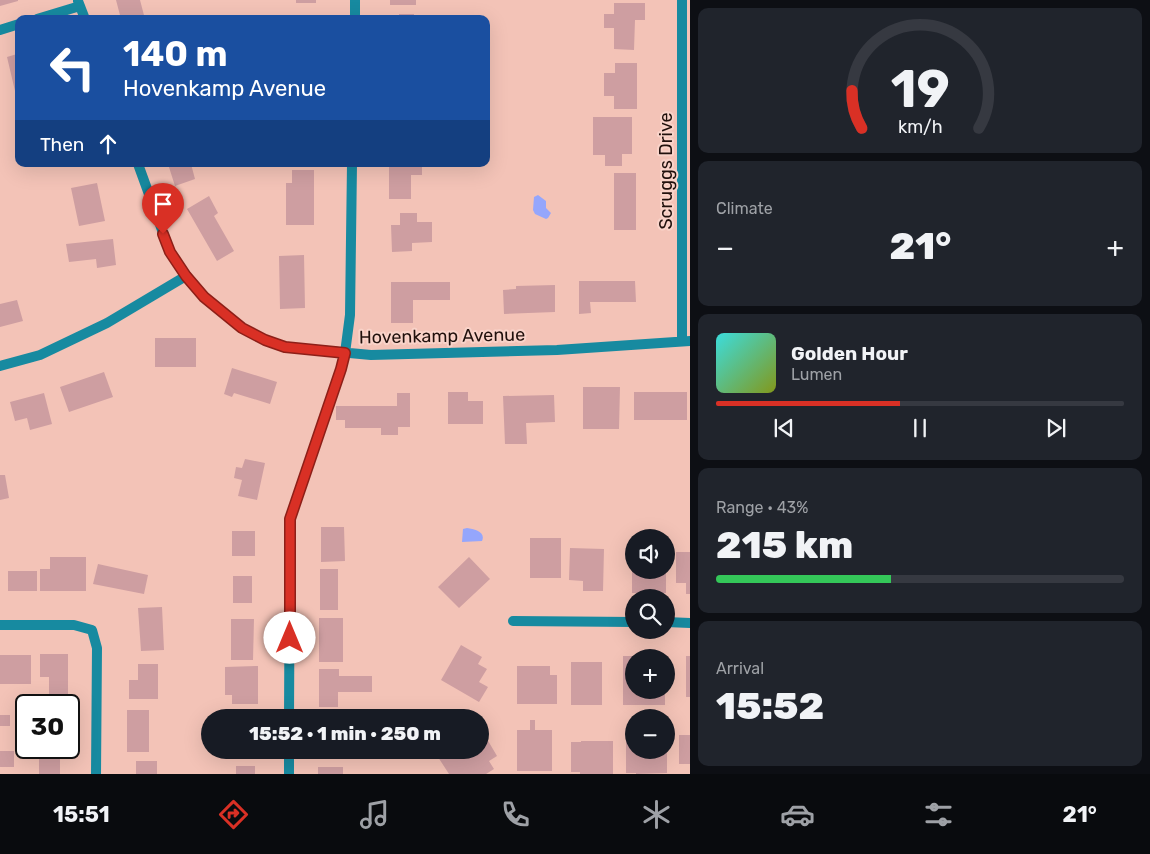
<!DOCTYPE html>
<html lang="en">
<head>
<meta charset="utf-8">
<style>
  :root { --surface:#171b24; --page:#20242c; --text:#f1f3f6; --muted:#9ea1a6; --line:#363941; --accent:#d93025 }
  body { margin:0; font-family:Rubik,sans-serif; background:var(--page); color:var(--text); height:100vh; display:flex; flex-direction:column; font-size:19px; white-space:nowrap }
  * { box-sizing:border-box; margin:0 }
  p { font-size:16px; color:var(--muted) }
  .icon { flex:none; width:28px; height:28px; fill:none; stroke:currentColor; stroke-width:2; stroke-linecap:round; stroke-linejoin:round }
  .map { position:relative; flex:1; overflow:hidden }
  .panel { display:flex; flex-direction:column; gap:8px; padding:8px; background:#0d0f14; width:460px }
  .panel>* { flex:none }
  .banner { position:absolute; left:15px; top:15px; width:475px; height:152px; border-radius:10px; box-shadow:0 5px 20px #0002; background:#1a4fa0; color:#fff; overflow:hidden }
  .controls { position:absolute; left:625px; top:529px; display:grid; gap:10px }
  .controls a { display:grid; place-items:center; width:50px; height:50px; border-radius:50%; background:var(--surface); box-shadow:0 5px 20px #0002; font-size:25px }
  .speed { position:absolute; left:15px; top:694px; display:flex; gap:10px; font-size:25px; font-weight:700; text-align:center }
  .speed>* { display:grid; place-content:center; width:65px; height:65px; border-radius:50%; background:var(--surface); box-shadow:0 5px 20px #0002; line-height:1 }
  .speed .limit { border:2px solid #111; border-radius:8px; background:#fff; color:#111 }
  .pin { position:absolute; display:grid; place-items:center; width:42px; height:42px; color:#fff; margin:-51px -21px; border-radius:50% 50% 50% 0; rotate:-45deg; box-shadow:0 0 5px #0007 }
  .pin .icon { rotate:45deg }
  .me { position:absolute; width:55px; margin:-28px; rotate:0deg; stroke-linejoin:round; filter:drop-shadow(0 0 4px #0008) }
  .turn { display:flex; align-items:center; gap:18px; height:105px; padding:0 25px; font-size:22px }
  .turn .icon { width:65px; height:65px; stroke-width:2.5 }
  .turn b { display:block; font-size:35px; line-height:42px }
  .then { display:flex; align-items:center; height:48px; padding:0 25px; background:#0003; gap:10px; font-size:19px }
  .big { font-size:38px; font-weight:800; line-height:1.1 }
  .panel .widget { flex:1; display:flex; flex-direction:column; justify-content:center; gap:8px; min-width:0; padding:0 18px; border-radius:10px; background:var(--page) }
  .panel .dial { align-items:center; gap:0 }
  .dial svg { height:130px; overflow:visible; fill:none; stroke:var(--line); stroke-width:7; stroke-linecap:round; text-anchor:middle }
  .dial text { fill:var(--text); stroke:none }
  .song { display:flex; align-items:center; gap:15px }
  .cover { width:60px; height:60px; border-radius:8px; background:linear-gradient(135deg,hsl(180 70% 55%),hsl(70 70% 35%)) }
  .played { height:5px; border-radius:2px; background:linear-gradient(90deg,var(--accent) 45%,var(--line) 45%) }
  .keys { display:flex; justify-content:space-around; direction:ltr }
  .heat { display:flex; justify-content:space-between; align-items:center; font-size:28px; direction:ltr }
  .charge { height:8px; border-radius:4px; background:linear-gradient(90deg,#34c759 43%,var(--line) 0) }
  .trip { position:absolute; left:201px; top:709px; width:288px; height:50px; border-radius:25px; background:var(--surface); box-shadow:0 5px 20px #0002; font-weight:800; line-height:50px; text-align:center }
  .dock { display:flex; height:80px; justify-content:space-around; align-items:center; background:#090b0e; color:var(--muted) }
  .dock .icon { width:35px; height:35px }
  .dock .on { color:var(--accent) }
  .dock b { font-size:22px; color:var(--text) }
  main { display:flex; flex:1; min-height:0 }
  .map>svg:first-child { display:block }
</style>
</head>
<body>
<main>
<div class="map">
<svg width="690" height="774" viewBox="0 0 690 774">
  <rect width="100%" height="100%" fill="#f3c3b7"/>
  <path fill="#95a6fc" d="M538 195 546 201V208L551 213 548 218 546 219 535 214 533 210 534 197Z
    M467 528C475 529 486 532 482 541L462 542 463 529Z"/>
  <path fill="#ce9ea1" d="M0 0H18V1L0 6Z
    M116 0H140L145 19H121Z
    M296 0H316V3H296Z
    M390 0H416V5H390Z
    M614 3H645V20H635L634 50 614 49V28H604V14H614Z
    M399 14H414V19H399Z
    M17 54 19 60V90L15 91 7 57Z
    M615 63H637V109H614V96H604V73H615Z
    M593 117H632V154H622V166H605V155H593Z
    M168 164H191L195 179 175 186Z
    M389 164H422V175H411V199H389Z
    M292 170H314V225H286V183H292Z
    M614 173H636V230H614Z
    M97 183 105 221 79 226 71 188Z
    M209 196 218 213 214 216 234 251 217 261 187 209Z
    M400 213H417V222H432V242L412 243V251L392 252 391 225H400Z
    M113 239 116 265 97 268 96 259 69 262 66 244Z
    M304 255 305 308 280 309 279 256Z
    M579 281H635L636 302H590L591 313 579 314Z
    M391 282H450V300H413V323H391Z
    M555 285V312L504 314 503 290 516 289V286Z
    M17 300 23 321 0 327V304Z
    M155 338H196V367H155Z
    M232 368 277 382 270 404 234 393 232 397 224 394Z
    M104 372 113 397 69 412 60 387Z
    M583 387H620L619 429H583Z
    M448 392H468V401H483V424H448Z
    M634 392H687V420H634Z
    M44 393 52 424 30 430 27 418 15 421 10 402Z
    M397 393H410V427H398V435H381V428H345V420H336V406H397Z
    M554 395 555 422 526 423 527 444H505L503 396Z
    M245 459 265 463 257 500 238 496 242 480 234 478 236 467 242 468Z
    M0 475H5L9 498 0 500Z
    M321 527H344L345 561 321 562Z
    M232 531H255V556H232Z
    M530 538H561V578H530Z
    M570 548 604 549 603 591H583V581L569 580Z
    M676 552H690V594H686V583H676Z
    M50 557H86V591H40V569H50Z
    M469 557 490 579 459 608 438 587Z
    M98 564 148 575 144 594 93 584Z
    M320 569H338V610H320Z
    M632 570H666V593H632Z
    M8 571H37V591H8Z
    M233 576H252V603H233Z
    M162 607 164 650 141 651 138 608Z
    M319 618H343V662H319Z
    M231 619H254L253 660H231Z
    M461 645 482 657 478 664 487 669 479 682 488 687 479 702 441 680Z
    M40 654H68V698H49V677H40Z
    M0 655H31V684H0Z
    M623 656H634V690H665V705H623Z
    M686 656H690V697H686Z
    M571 662H602V705H571Z
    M138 664H158V699H129V680H138Z
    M258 666V704H232V695H225V667Z
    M517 666H550V675H557V704H517Z
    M319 669H339V676H372V692H338V707H319Z
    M127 710H149V752H127Z
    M0 715H10V726H0Z
    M530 720H535V730H552V771H517V730H530Z
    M626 735H634V750H667V773L636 774V773H626Z
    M679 735H690V764H679Z
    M487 739 497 756 489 761 494 769 486 774H449L438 757 449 750H480V744Z
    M581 741H613V774H580V772H571V742H581Z
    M229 750H254V758H229Z
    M317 750H370V756H317Z
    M0 751H14V767H0Z
    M39 757H60V774H39Z
    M136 761H157V774H136Z
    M236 766H255V774H236Z
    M318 767H343V774H318Z"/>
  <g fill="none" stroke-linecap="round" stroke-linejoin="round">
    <path stroke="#178aa0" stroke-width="10" d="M78 1 85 19
      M37 19 80 6
      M355 19V0
      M0 30 19 24
      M138 164 170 252 186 276 204 297 242 328 265 340 285 347 371 355 557 350 690 341
      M682 341V0
      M0 366 40 355 107 323 186 276
      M513 621 634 622
      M666 622 690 623
      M0 625H74L92 630 97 648 96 774
      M289 718 290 519 341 369 345 353 350 315 352 164
      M289 774V750"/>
  </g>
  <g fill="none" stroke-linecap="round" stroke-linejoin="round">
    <g stroke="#8d1f18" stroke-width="12">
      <path id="route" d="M163 234 170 252 186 276 204 297 242 328 265 340 285 347 345 353 341 369 290 519V638"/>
    </g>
    <use href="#route" stroke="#d93025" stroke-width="9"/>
  </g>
  <g text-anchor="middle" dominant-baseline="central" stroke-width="4" stroke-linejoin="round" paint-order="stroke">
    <g font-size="18" fill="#20100c" stroke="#f9d3c9">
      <text transform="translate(666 171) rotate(-90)">Scruggs Drive</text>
      <text transform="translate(442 336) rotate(-1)">Hovenkamp Avenue</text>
    </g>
  </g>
</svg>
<div class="controls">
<a><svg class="icon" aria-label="sound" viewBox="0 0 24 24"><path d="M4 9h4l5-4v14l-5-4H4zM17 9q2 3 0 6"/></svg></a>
<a><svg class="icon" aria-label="search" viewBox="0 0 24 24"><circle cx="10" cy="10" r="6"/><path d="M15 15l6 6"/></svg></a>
<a>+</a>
<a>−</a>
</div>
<div class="speed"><div class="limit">30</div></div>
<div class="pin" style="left:163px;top:234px;background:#d93025"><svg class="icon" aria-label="arrive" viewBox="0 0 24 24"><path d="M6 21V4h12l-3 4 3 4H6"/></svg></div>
<svg class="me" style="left:290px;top:638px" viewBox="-20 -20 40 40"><circle r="19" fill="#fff"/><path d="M0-13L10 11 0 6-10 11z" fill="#d93025"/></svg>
<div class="trip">15:52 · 1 min · 250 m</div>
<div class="banner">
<div class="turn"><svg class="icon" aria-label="left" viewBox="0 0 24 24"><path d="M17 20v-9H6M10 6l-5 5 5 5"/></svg><div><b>140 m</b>Hovenkamp Avenue</div></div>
<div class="then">Then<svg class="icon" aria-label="ahead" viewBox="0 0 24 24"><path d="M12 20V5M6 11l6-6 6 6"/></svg></div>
</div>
</div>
<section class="panel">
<div class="widget dial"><svg viewBox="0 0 100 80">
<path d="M14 69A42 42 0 1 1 86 69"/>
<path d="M14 69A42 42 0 0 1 8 46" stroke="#d93025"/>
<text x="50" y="56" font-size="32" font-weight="700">19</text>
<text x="50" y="72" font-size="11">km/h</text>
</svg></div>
<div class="widget"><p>Climate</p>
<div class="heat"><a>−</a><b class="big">21°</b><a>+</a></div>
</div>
<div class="widget">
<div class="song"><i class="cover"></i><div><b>Golden Hour</b><p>Lumen</p></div></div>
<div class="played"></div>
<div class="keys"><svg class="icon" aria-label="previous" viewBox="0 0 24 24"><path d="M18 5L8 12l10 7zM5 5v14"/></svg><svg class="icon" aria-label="pause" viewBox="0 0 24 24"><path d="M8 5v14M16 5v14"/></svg><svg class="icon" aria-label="next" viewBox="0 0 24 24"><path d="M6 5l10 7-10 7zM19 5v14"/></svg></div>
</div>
<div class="widget"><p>Range · 43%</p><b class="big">215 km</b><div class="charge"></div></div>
<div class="widget"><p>Arrival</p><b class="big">15:52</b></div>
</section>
</main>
<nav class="dock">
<b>15:51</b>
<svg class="icon on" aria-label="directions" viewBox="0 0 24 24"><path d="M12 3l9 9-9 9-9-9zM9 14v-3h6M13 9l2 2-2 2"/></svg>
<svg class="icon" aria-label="music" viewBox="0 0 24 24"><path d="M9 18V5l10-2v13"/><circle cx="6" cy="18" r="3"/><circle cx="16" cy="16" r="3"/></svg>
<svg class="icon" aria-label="phone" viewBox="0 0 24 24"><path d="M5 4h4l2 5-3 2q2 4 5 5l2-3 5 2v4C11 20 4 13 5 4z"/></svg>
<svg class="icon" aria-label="climate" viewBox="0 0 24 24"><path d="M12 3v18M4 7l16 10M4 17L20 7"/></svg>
<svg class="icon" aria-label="car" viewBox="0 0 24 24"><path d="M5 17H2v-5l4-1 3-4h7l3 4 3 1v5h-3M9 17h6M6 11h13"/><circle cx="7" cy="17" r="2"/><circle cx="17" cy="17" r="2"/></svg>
<svg class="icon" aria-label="filters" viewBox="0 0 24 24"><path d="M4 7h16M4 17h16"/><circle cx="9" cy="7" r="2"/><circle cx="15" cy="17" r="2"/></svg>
<b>21°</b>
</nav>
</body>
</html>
